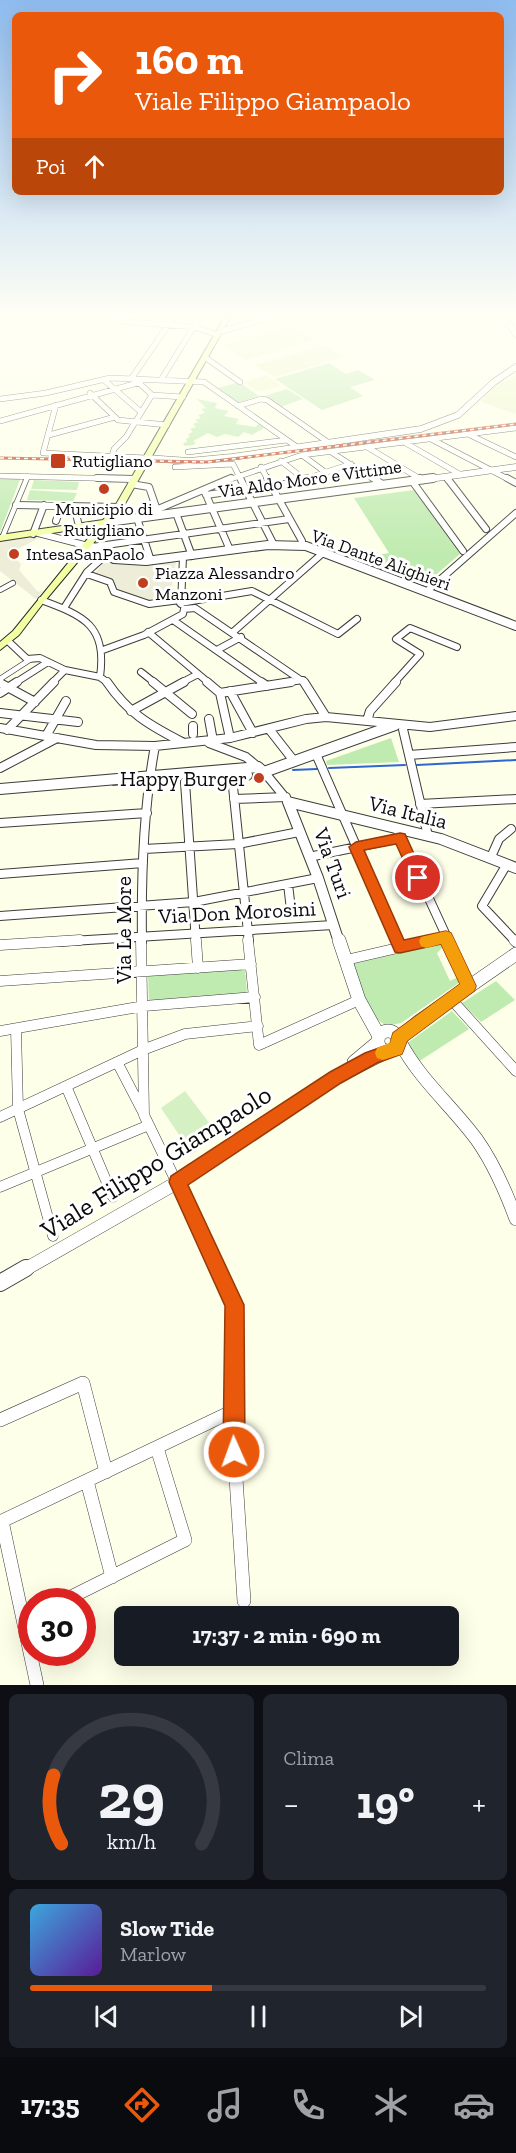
<!DOCTYPE html>
<html lang="it">
<head>
<meta charset="utf-8">
<style>
  :root { --surface:#171b24; --page:#20242c; --text:#f1f3f6; --muted:#9ea1a6; --line:#363941; --accent:#ea580c }
  body { margin:0; font-family:"Zilla Slab",serif; background:var(--page); color:var(--text); height:100vh; display:flex; flex-direction:column; font-size:22px; white-space:nowrap }
  * { box-sizing:border-box; margin:0 }
  p { font-size:20px; color:var(--muted) }
  .icon { flex:none; width:33px; height:33px; fill:none; stroke:currentColor; stroke-width:2; stroke-linecap:round; stroke-linejoin:round }
  .map { position:relative; height:1685px; overflow:hidden }
  .side { display:flex; flex-direction:column; gap:9px; padding:9px; background:#0d0f14; flex:1 }
  .side>* { flex:none }
  .top-card { position:absolute; left:12px; top:12px; width:492px; height:183px; border-radius:9px; box-shadow:0 6px 24px #0002; background:#ea580c; color:#fff; overflow:hidden }
  .speed { position:absolute; left:18px; top:1588px; display:flex; gap:12px; font-size:30px; font-weight:700; text-align:center }
  .speed>* { display:grid; place-content:center; width:78px; height:78px; border-radius:50%; background:var(--surface); box-shadow:0 6px 24px #0002; line-height:1 }
  .speed .limit { border:9px solid #d22; background:#fff; color:#111 }
  .pin { position:absolute; display:grid; place-items:center; width:51px; height:51px; color:#fff; margin:-26px; border:3px solid #fff; border-radius:50%; box-shadow:0 2px 6px #0007 }
  .me { position:absolute; width:66px; margin:-33px; rotate:358deg; stroke-linejoin:round; filter:drop-shadow(0 0 4px #0008) }
  .turn { display:flex; align-items:center; gap:21px; height:126px; padding:0 24px; font-size:27px }
  .turn .icon { width:78px; height:78px; stroke-width:2.5 }
  .turn b { display:block; font-size:42px; line-height:51px }
  .then { display:flex; align-items:center; height:57px; padding:0 24px; background:#0003; gap:12px; font-size:22px }
  .big { font-size:45px; font-weight:800; line-height:1.1 }
  .side .widget { flex:1; display:flex; flex-direction:column; justify-content:center; gap:9px; min-width:0; padding:0 21px; border-radius:9px; background:var(--page) }
  .side .dial { align-items:center; gap:0 }
  .dial svg { height:156px; overflow:visible; fill:none; stroke:var(--line); stroke-width:7; stroke-linecap:round; text-anchor:middle }
  .dial text { fill:var(--text); stroke:none }
  .song { display:flex; align-items:center; gap:18px }
  .cover { width:72px; height:72px; border-radius:9px; background:linear-gradient(135deg,hsl(200 70% 55%),hsl(270 70% 35%)) }
  .played { height:6px; border-radius:3px; background:linear-gradient(90deg,var(--accent) 40%,var(--line) 40%) }
  .keys { display:flex; justify-content:space-around; direction:ltr }
  .heat { display:flex; justify-content:space-between; align-items:center; font-size:33px; direction:ltr }
  .side .tiles { flex:1; display:grid; gap:9px; grid-template-columns:1fr 1fr }
  .widget:last-child { grid-column:span 2 }
  .trip { position:absolute; left:114px; top:1606px; width:345px; height:60px; border-radius:9px; background:var(--surface); box-shadow:0 6px 24px #0002; font-weight:800; line-height:60px; text-align:center }
  .dock { display:flex; height:96px; justify-content:space-around; align-items:center; background:#090b0e; color:var(--muted) }
  .dock .icon { width:42px; height:42px }
  .dock .on { color:var(--accent) }
  .dock b { font-size:27px; color:var(--text) }
  .map>svg:first-child { display:block }
</style>
</head>
<body>
<div class="map">
<svg width="516" height="1685" viewBox="0 0 516 1685">
  <rect width="100%" height="100%" fill="#feffe8"/>
  <path fill="#eef6c7" d="M293 326 314 340 245 360 223 345Z
    M323 345 344 357 275 377 255 365Z
    M266 375 281 386 259 392 244 382Z
    M516 376V414L482 402 481 400 485 397 482 396 494 386Z"/>
  <path fill="#c0ebb0" d="M329 363 346 374 358 370 375 380 350 387 363 396 322 410 275 379Z
    M239 382 259 396 238 403 218 388Z
    M287 389 303 399 280 407 264 396Z
    M197 399 217 403 215 408 229 411 224 416 239 419 236 424 255 427 259 424 264 428 252 435 244 432 238 437 225 434 217 437 208 433 193 441 196 443 193 445 185 446 183 443 187 442 186 439 190 437 188 434 193 432 190 429 196 427 193 424 198 422 195 420 201 418 198 415 205 413 201 409 206 408Z
    M0 477H21L0 532Z
    M34 480 79 482 77 490 31 489Z
    M30 490 77 493 73 501 27 500Z
    M414 490 460 554 424 585 356 559 389 553 354 498Z
    M391 738 399 762 327 765 326 761Z
    M443 943 444 946 437 953 450 981 458 977 460 982 401 1023 387 1026C365 1015 360 985 353 964Z
    M245 969 247 994 149 1002 148 975Z
    M496 981 515 1000 481 1022 462 1003Z
    M452 1011 469 1029 418 1062 406 1044Z"/>
  <path fill="#d5f1c3" d="M185 1091 219 1136 192 1154 161 1108Z"/>
  <path fill="#eeeed8" d="M38 534 43 536 10 553 21 564 19 570 38 592 44 590 36 599 0 571V540Z
    M105 561 149 565 176 561 170 599 150 603 116 590 111 581 94 574Z"/>
  <g fill="none" stroke-linecap="round" stroke-linejoin="round">
    <path stroke="#2d67d4" stroke-width="2" d="M417 765 516 760
      M329 768 405 765
      M293 770 317 769
      M155 781 174 779
      M113 785 143 783"/>
    <g stroke="#3d3d3d" stroke-width="4.5">
      <path id="pedestrian-far1" d="M26 480 28 476"/>
    </g>
    <g stroke="#3d3d3d" stroke-width="6">
      <path id="pedestrian" d="M2 538 27 478
        M0 590 13 583
        M0 679 31 659"/>
    </g>
    <g stroke="#3d3d3d" stroke-width="6">
      <path id="minor-far4" d="M119 321 194 327 218 335
        M219 332 267 318
        M206 358 240 382
        M131 379 173 318
        M104 380 141 412
        M136 380 152 395 183 397
        M161 380 199 318
        M90 393 118 420 167 425
        M0 399 46 393 110 378 204 382 297 447
        M56 405 43 453 146 458
        M238 406 261 399 267 400 329 443
        M0 421 141 382
        M49 435 115 417
        M470 435 516 457
        M431 439 510 480
        M404 442 461 475
        M367 447 422 480
        M188 452 287 440
        M331 452 375 480
        M302 455 325 472
        M112 456 114 449 126 437 152 395
        M281 461 304 479
        M175 467 233 464 241 480
        M261 467 268 480
        M0 476 134 479
        M446 477 448 480
        M228 480 302 455 516 428
        M302 480 351 464"/>
    </g>
    <g stroke="#3d3d3d" stroke-width="8">
      <path id="minor-far3" d="M97 478 134 479
        M240 478 274 545
        M267 478 302 541 301 545
        M373 478 384 485
        M420 478 423 480
        M447 478 486 529
        M507 478 516 483
        M412 481 463 551
        M131 484 149 487 157 510
        M204 490 230 550
        M206 495 292 483 307 478
        M16 505 119 507
        M74 506 79 526
        M176 513 192 556
        M56 521 61 506
        M38 533 92 547 289 519
        M33 534 44 505
        M151 561 137 518 231 478
        M87 574 110 582 114 592 149 604 180 600
        M426 592 516 513
        M41 600C85 616 107 626 100 677
        M180 603 252 591 338 634 357 619
        M181 604 183 557
        M64 608 87 572 106 555
        M184 609 195 608 305 683
        M173 620 263 683
        M148 632 209 683
        M233 632 324 552
        M8 641 27 659 40 658 65 670 100 677 108 683
        M103 650 144 635 183 614 184 609
        M217 650 241 637
        M141 672 155 683
        M15 683 48 662
        M52 683 65 670
        M181 683 198 674
        M282 683 303 680
        M394 683 420 654 396 639 410 628 457 647"/>
    </g>
    <g stroke="#3d3d3d" stroke-width="10">
      <path id="minor-far2" d="M107 682C128 713 149 725 182 742
        M153 682 192 714
        M207 682 220 693
        M261 682 267 686
        M304 682 326 717
        M0 683 35 702
        M230 691 253 733
        M0 693 17 682
        M220 693 291 682
        M220 693 230 738
        M131 711 184 682
        M0 713 78 722
        M209 719 213 741
        M367 721 370 711 396 682
        M402 725 428 836
        M193 726V734
        M0 728 96 745 155 746 230 738 306 719 326 717 430 727 516 716
        M269 729 294 761
        M7 730 54 682
        M46 736 66 701
        M209 743 246 757 258 767
        M316 754 398 942
        M409 755 516 747
        M0 768 57 738
        M265 773 288 801
        M232 777 249 942
        M185 782 196 942
        M234 799 286 797
        M420 804 516 799
        M0 823 147 813
        M397 829 449 942
        M144 849 238 844 299 832
        M309 857 400 838
        M491 857 499 839 511 829
        M507 864 482 906 516 942
        M0 874 143 863
        M288 884 291 910
        M0 916 194 902 318 878
        M55 942 333 925
        M142 942C141 877 143 810 155 746
        M426 942 446 937"/>
    </g>
    <g stroke="#3d3d3d" stroke-width="11">
      <path id="minor-far1" d="M141 940 144 1115 219 1270
        M196 940 198 968
        M248 940 259 1045 359 1000
        M397 940 400 947
        M448 940 469 986
        M514 940 516 942
        M0 945 80 940
        M346 960 432 940
        M0 981 251 964
        M451 999 516 1071
        M16 1029 18 1109 53 1236
        M0 1031 144 1006 255 997
        M117 1062 143 1112
        M66 1086 113 1197
        M0 1117 145 1049 185 1034 258 1026
        M0 1187 149 1125"/>
    </g>
    <g stroke="#3d3d3d" stroke-width="14">
      <path id="minor" d="M218 1268 235 1305 233 1432 244 1601
        M0 1420 83 1383 106 1472
        M87 1481 112 1577
        M2 1521 37 1685
        M0 1522 233 1411
        M61 1602 185 1540 157 1448"/>
    </g>
    <g stroke="#3d3d3d" stroke-width="7">
      <path id="tertiary-far4" d="M504 318 516 334
        M146 458 189 461 232 457 421 429 458 415 494 382 516 367
        M422 480 516 467"/>
    </g>
    <g stroke="#3d3d3d" stroke-width="10">
      <path id="tertiary-far3" d="M108 522 433 478
        M92 547 114 559 146 561 268 545 306 546 516 626"/>
    </g>
    <g stroke="#3d3d3d" stroke-width="12">
      <path id="tertiary-far2" d="M264 772 395 725
        M209 779 247 775
        M0 789 258 767 265 773
        M288 802 318 878 339 942
        M288 802 441 839 516 868"/>
    </g>
    <g stroke="#3d3d3d" stroke-width="14">
      <path id="tertiary-far1" d="M339 940 359 1000 379 1036
        M378 1041a10 10 0 1 1 20 0a10 10 0 1 1-20 0Z
        M399 1038 418 1022 516 954
        M400 1042C420 1080 452 1106 477 1140 494 1164 506 1192 516 1219
        M354 1062 378 1042
        M24 1270 178 1182 335 1078 388 1051"/>
    </g>
    <g stroke="#3d3d3d" stroke-width="18">
      <path id="tertiary" d="M0 1283 26 1268"/>
    </g>
    <g stroke="#2c2c2c" stroke-width="2">
      <path id="secondary" d="M224 318H230L122 509 44 602 19 635 0 650V642L13 631 98 526 0 541V535L103 520 115 506Z"/>
    </g>
    <use href="#pedestrian-far1" stroke="#fff" stroke-width="4"/>
    <use href="#pedestrian" stroke="#fff" stroke-width="4.5"/>
    <use href="#minor-far4" stroke="#fff" stroke-width="5"/>
    <use href="#minor-far3" stroke="#fff" stroke-width="6"/>
    <use href="#minor-far2" stroke="#fff" stroke-width="8"/>
    <use href="#minor-far1" stroke="#fff" stroke-width="10"/>
    <use href="#minor" stroke="#fff" stroke-width="13"/>
    <use href="#tertiary-far4" stroke="#fff" stroke-width="6"/>
    <use href="#tertiary-far3" stroke="#fff" stroke-width="8"/>
    <use href="#tertiary-far2" stroke="#fff" stroke-width="10"/>
    <use href="#tertiary-far1" stroke="#fff" stroke-width="13"/>
    <use href="#tertiary" stroke="#fff" stroke-width="16"/>
    <use href="#secondary" fill="#f2ffa3" fill-rule="evenodd"/>
    <g stroke="#c13f1c" stroke-width="3">
      <path id="rail" d="M0 458 207 462 516 424"/>
    </g>
    <use href="#rail" stroke="#fff" stroke-width="1.5" stroke-dasharray="4" stroke-linecap="butt"/>
  </g>
  <linearGradient id="sky" x2="0" y2="1"><stop stop-color="#8fbcef"/><stop offset="0.57" stop-color="#fffff5"/><stop offset="1" stop-color="#fffff5" stop-opacity="0"/></linearGradient>
  <rect width="516" height="554" fill="url(#sky)"/>
  <path fill="#ea580c" stroke="#983908" stroke-width="1.5" d="M400 833 405 834 425 878 423 881H413L396 844 364 850 404 940 446 931 451 933 476 986 474 991 407 1041 402 1054 377 1063 341 1083 188 1185 244 1305 245 1452 241 1459 234 1462 227 1459 223 1452 225 1306 169 1182 171 1176 330 1072 365 1053 390 1044 393 1033 460 984 441 944 400 953 395 952 349 847 356 842Z"/>
  <path fill="#f59e0b" d="M446 931 451 933 453 937 476 986 474 991 407 1041 402 1054 383 1060 377 1058 375 1053 377 1048 390 1043 393 1033 460 984 441 944 426 948 421 946 419 941 421 937Z"/>
  <g fill="#c13f1c" stroke="#fff" stroke-width="2">
    <rect x="50" y="453" width="16" height="16" rx="3"/>
    <circle cx="104" cy="489" r="6"/>
    <circle cx="14" cy="554" r="6"/>
    <circle cx="143" cy="583" r="6"/>
    <circle cx="259" cy="778" r="6"/>
  </g>
  <g text-anchor="middle" dominant-baseline="central" stroke-width="6" stroke-linejoin="round" paint-order="stroke">
    <g font-size="18" fill="#0a0a0a" stroke="#fff" text-anchor="start">
      <text x="72" y="461">Rutigliano</text>
      <text x="104" y="509" text-anchor="middle">Municipio di<tspan x="104" dy="21">Rutigliano</tspan></text>
      <text x="26" y="554">IntesaSanPaolo</text>
      <text x="155" y="573">Piazza Alessandro<tspan x="155" dy="21">Manzoni</tspan></text>
    </g>
    <g font-size="18" fill="#0a0a0a" stroke="#fff">
      <text transform="translate(310 479) rotate(-8)">Via Aldo Moro e Vittime</text>
      <text transform="translate(381 560) rotate(20)">Via Dante Alighieri</text>
    </g>
    <g font-size="21" fill="#0a0a0a" stroke="#fff" text-anchor="end">
      <text x="247" y="778">Happy Burger</text>
    </g>
    <g font-size="21" fill="#0a0a0a" stroke="#fff">
      <text transform="translate(408 812) rotate(14)">Via Italia</text>
      <text transform="translate(333 863) rotate(70)">Via Turi</text>
      <text transform="translate(237 912) rotate(-3)">Via Don Morosini</text>
      <text transform="translate(123 930) rotate(-90)">Via Le More</text>
    </g>
    <g font-size="26" fill="#0a0a0a" stroke="#fff">
      <text transform="translate(156 1162) rotate(-32)">Viale Filippo Giampaolo</text>
    </g>
  </g>
</svg>
<div class="speed"><div class="limit">30</div></div>
<div class="pin" style="left:418px;top:878px;background:#d93025"><svg class="icon" aria-label="arrive" viewBox="0 0 24 24"><path d="M6 21V4h12l-3 4 3 4H6"/></svg></div>
<svg class="me" style="left:234px;top:1452px" viewBox="-20 -20 40 40"><circle r="17" fill="#ea580c" stroke="#fff" stroke-width="3"/><path d="M0-11L8 9 0 5-8 9z" fill="#fff"/></svg>
<div class="trip">17:37 · 2 min · 690 m</div>
<div class="top-card">
<div class="turn"><svg class="icon" aria-label="right" viewBox="0 0 24 24"><path d="M7 20v-9h11M14 6l5 5-5 5"/></svg><div><b>160 m</b>Viale Filippo Giampaolo</div></div>
<div class="then">Poi<svg class="icon" aria-label="ahead" viewBox="0 0 24 24"><path d="M12 20V5M6 11l6-6 6 6"/></svg></div>
</div>
</div>
<section class="side">
<div class="tiles">
<div class="widget dial"><svg viewBox="0 0 100 80">
<path d="M14 69A42 42 0 1 1 86 69"/>
<path d="M14 69A42 42 0 0 1 10 34" stroke="#ea580c"/>
<text x="50" y="56" font-size="32" font-weight="700">29</text>
<text x="50" y="72" font-size="11">km/h</text>
</svg></div>
<div class="widget"><p>Clima</p>
<div class="heat"><a>−</a><b class="big">19°</b><a>+</a></div>
</div>
<div class="widget">
<div class="song"><i class="cover"></i><div><b>Slow Tide</b><p>Marlow</p></div></div>
<div class="played"></div>
<div class="keys"><svg class="icon" aria-label="previous" viewBox="0 0 24 24"><path d="M18 5L8 12l10 7zM5 5v14"/></svg><svg class="icon" aria-label="pause" viewBox="0 0 24 24"><path d="M8 5v14M16 5v14"/></svg><svg class="icon" aria-label="next" viewBox="0 0 24 24"><path d="M6 5l10 7-10 7zM19 5v14"/></svg></div>
</div>
</div>
</section>
<nav class="dock">
<b>17:35</b>
<svg class="icon on" aria-label="directions" viewBox="0 0 24 24"><path d="M12 3l9 9-9 9-9-9zM9 14v-3h6M13 9l2 2-2 2"/></svg>
<svg class="icon" aria-label="music" viewBox="0 0 24 24"><path d="M9 18V5l10-2v13"/><circle cx="6" cy="18" r="3"/><circle cx="16" cy="16" r="3"/></svg>
<svg class="icon" aria-label="phone" viewBox="0 0 24 24"><path d="M5 4h4l2 5-3 2q2 4 5 5l2-3 5 2v4C11 20 4 13 5 4z"/></svg>
<svg class="icon" aria-label="climate" viewBox="0 0 24 24"><path d="M12 3v18M4 7l16 10M4 17L20 7"/></svg>
<svg class="icon" aria-label="car" viewBox="0 0 24 24"><path d="M5 17H2v-5l4-1 3-4h7l3 4 3 1v5h-3M9 17h6M6 11h13"/><circle cx="7" cy="17" r="2"/><circle cx="17" cy="17" r="2"/></svg>
</nav>
</body>
</html>
